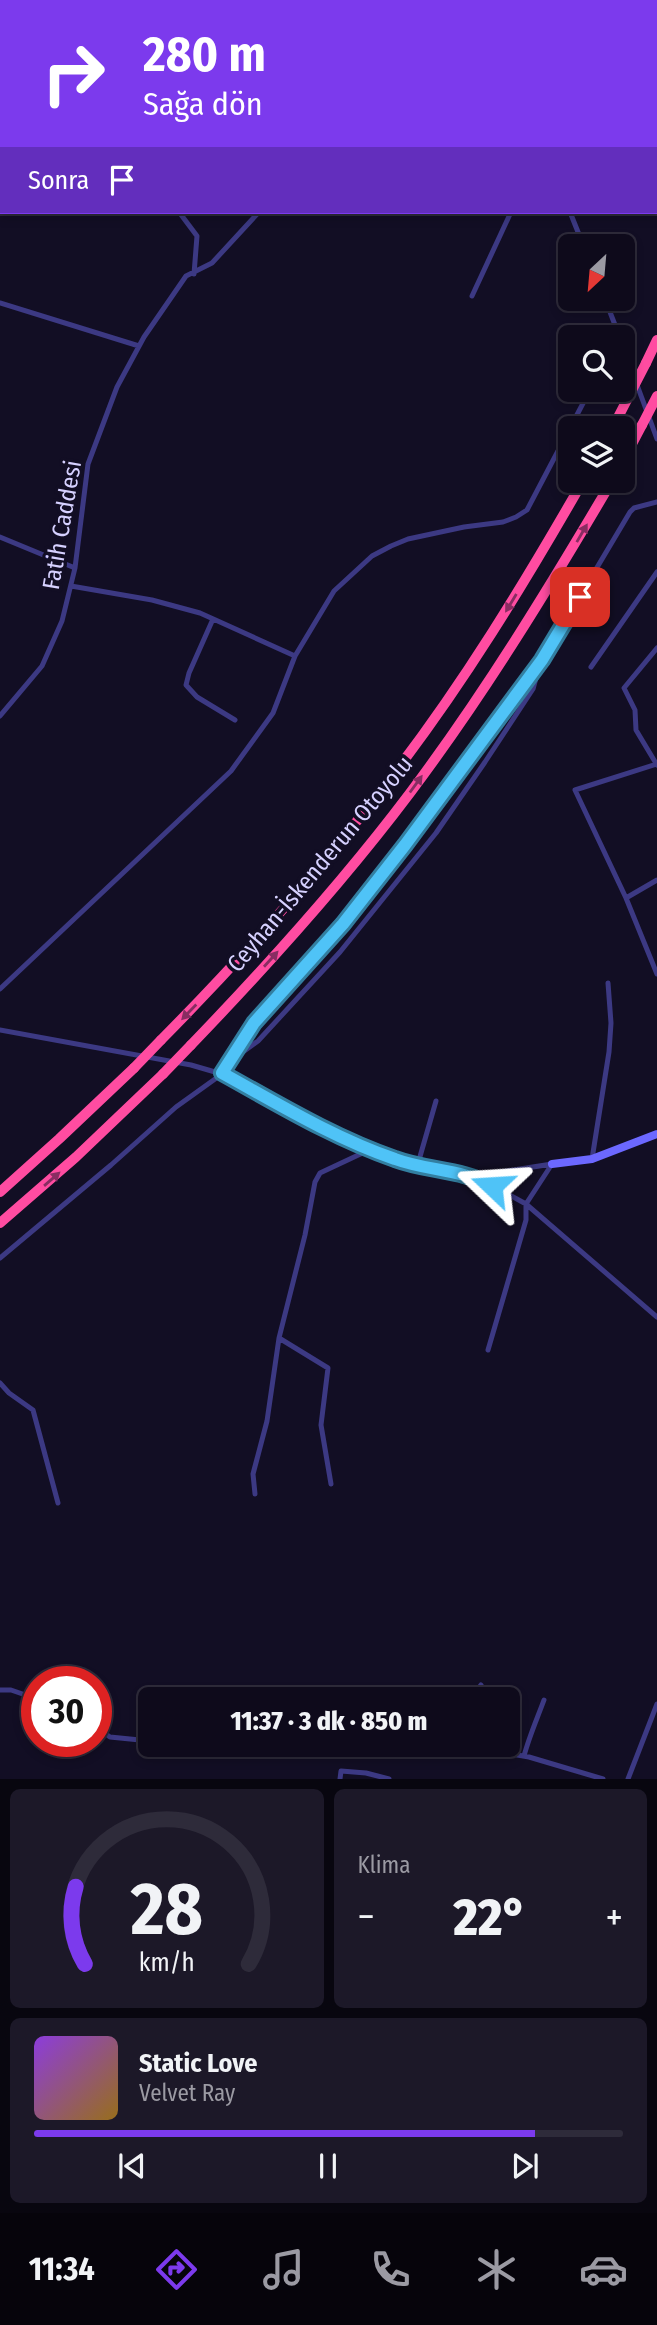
<!DOCTYPE html>
<html lang="tr">
<head>
<meta charset="utf-8">
<style>
  :root { --surface:#0e0a1b; --page:#1c1828; --text:#f1f3f6; --muted:#9b9aa3; --line:#2e2b3a; --accent:#7c3aed }
  body { margin:0; font-family:"Fira Sans Condensed",sans-serif; background:var(--page); color:var(--text); height:100vh; display:flex; flex-direction:column; font-size:26px; white-space:nowrap }
  * { box-sizing:border-box; margin:0 }
  p { font-size:23px; color:var(--muted) }
  .icon { flex:none; width:38px; height:38px; fill:none; stroke:currentColor; stroke-width:2; stroke-linecap:round; stroke-linejoin:round }
  .map { position:relative; height:1779px; overflow:hidden }
  .drawer { display:flex; flex-direction:column; gap:10px; padding:10px; background:#08060f; flex:1 }
  .drawer>* { flex:none }
  .guide { position:absolute; left:0px; top:0px; width:658px; height:214px; box-shadow:0 4px 10px #0003,0 0 0 2px var(--line); background:#7c3aed; color:#fff; overflow:hidden }
  .needle { width:46px; rotate:206deg }
  .fabs { position:absolute; left:558px; top:234px; display:grid; gap:14px }
  .fabs a { display:grid; place-items:center; width:77px; height:77px; border-radius:10px; background:var(--surface); box-shadow:0 4px 10px #0003,0 0 0 2px var(--line); font-size:35px }
  .speed { position:absolute; left:21px; top:1666px; display:flex; gap:14px; font-size:35px; font-weight:700; text-align:center }
  .speed>* { display:grid; place-content:center; width:91px; height:91px; border-radius:50%; background:var(--surface); box-shadow:0 4px 10px #0003,0 0 0 2px var(--line); line-height:1 }
  .speed .limit { border:10px solid #d22; background:#fff; color:#111 }
  .pin { position:absolute; display:grid; place-items:center; width:60px; height:60px; color:#fff; margin:-30px; border-radius:14px; box-shadow:0 4px 10px #0006 }
  .me { position:absolute; width:77px; margin:-38px; rotate:290deg; stroke-linejoin:round; filter:drop-shadow(0 0 5px #0008) }
  .turn { display:flex; align-items:center; gap:24px; height:147px; padding:0 28px; font-size:32px }
  .turn .icon { width:91px; height:91px; stroke-width:2.5 }
  .turn b { display:block; font-size:49px; line-height:60px }
  .then { display:flex; align-items:center; height:66px; padding:0 28px; background:#0003; gap:14px; font-size:26px }
  .big { font-size:52px; font-weight:800; line-height:1.1 }
  .drawer .card { flex:1; display:flex; flex-direction:column; justify-content:center; gap:10px; min-width:0; padding:0 24px; border-radius:10px; background:var(--page) }
  .drawer .dial { align-items:center; gap:0 }
  .dial svg { height:182px; overflow:visible; fill:none; stroke:var(--line); stroke-width:7; stroke-linecap:round; text-anchor:middle }
  .dial text { fill:var(--text); stroke:none }
  .song { display:flex; align-items:center; gap:21px }
  .cover { width:84px; height:84px; border-radius:10px; background:linear-gradient(135deg,hsl(270 70% 55%),hsl(40 70% 35%)) }
  .played { height:7px; border-radius:4px; background:linear-gradient(90deg,var(--accent) 85%,var(--line) 85%) }
  .keys { display:flex; justify-content:space-around; direction:ltr }
  .heat { display:flex; justify-content:space-between; align-items:center; font-size:38px; direction:ltr }
  .drawer .tiles { flex:1; display:grid; gap:10px; grid-template-columns:1fr 1fr }
  .card:last-child { grid-column:span 2 }
  .trip { position:absolute; left:138px; top:1687px; width:382px; height:70px; border-radius:10px; background:var(--surface); box-shadow:0 4px 10px #0003,0 0 0 2px var(--line); font-weight:800; line-height:70px; text-align:center }
  .tab-bar { display:flex; height:112px; justify-content:space-around; align-items:center; background:#06040b; color:var(--muted) }
  .tab-bar .icon { width:49px; height:49px }
  .tab-bar .active { color:var(--accent) }
  .tab-bar b { font-size:32px; color:var(--text) }
  .map>svg:first-child { display:block }
</style>
</head>
<body>
<div class="map">
<svg width="657" height="1779" viewBox="0 0 657 1779">
  <rect width="100%" height="100%" fill="#120e24"/>
  <g fill="none" stroke-linecap="round" stroke-linejoin="round">
    <path stroke="#091e42" stroke-width="2" d="M604 0 606 2
      M656 54 657 56"/>
    <path stroke="#3c3983" stroke-width="5" d="M463 0 465 2
      M532 0 535 2
      M400 1 414 0
      M217 2 218 0
      M473 2 475 0
      M0 104 2 105
      M0 162 2 161
      M179 212 197 236 194 274
      M570 212 584 247
      M472 296 511 212
      M605 299 620 338
      M0 303 139 346
      M623 347 657 439
      M0 537 75 568
      M71 586 152 600 200 613 295 656
      M213 619 189 673 186 685 197 697 235 720
      M657 648 624 688 635 710 636 730 657 765
      M591 667 657 572
      M0 716 42 666 62 621 75 568 88 464 117 387 144 337 186 276 212 263 259 212
      M657 764 575 790 626 898 657 974
      M626 898 657 880
      M0 989 231 771 273 713 295 656 334 591 372 556 391 546 408 539 464 527 503 522 516 517 527 510 590 390
      M0 1030 191 1065 222 1074 369 1150 417 1167 475 1176 552 1164
      M236 1057 258 1041 340 952 436 833 485 762 533 689 539 667
      M592 1159 609 1052 611 1023 608 983
      M417 1167 436 1101
      M475 1176 526 1204 657 1317
      M0 1258 111 1165 176 1107 222 1074 254 1023 343 924 405 845 542 660 630 512 634 508 657 502
      M488 1350 526 1220V1204L552 1164
      M0 1383 9 1393 33 1410 58 1503
      M331 1484 321 1425 328 1368 279 1338 305 1235 315 1182 320 1173 369 1150
      M255 1494 253 1474 267 1421 279 1338
      M0 1690H11L37 1699
      M471 1699 481 1685
      M96 1727 110 1737 150 1741
      M460 1745 529 1757 603 1779
      M524 1756C529 1737 537 1719 544 1700
      M340 1779 341 1771 366 1773 389 1779
      M628 1779 657 1704"/>
    <path stroke="#6c68ff" stroke-width="8" d="M552 1164 592 1159 657 1134"/>
    <path stroke="#ff4ca1" stroke-width="10" d="M646 363 657 340
      M612 429 630 394
      M623 461 642 425
      M161 1040C242 958 319 872 389 780 462 686 524 584 583 481
      M191 1045C268 965 343 882 410 793 485 693 549 588 612 481
      M0 1192 59 1139 134 1068
      M0 1223 76 1157 163 1074"/>
    <path stroke="#ff4ca1" stroke-width="10" d="M630 394 646 363
      M642 425 657 396
      M134 1068 161 1040
      M163 1074 191 1045"/>
  </g>
  <defs><path id="oneway-solid" d="M-6-.8H1V-3.2L6.5 0L1 3.2V.8H-6Z" transform="scale(1.75)"/></defs>
  <g fill="#882d62">
    <use href="#oneway-solid" transform="translate(582 533) rotate(-60)"/>
    <use href="#oneway-solid" transform="translate(511 603) rotate(121)"/>
    <use href="#oneway-solid" transform="translate(416 784) rotate(-54)"/>
    <use href="#oneway-solid" transform="translate(271 959) rotate(-48)"/>
    <use href="#oneway-solid" transform="translate(189 1012) rotate(134)"/>
    <use href="#oneway-solid" transform="translate(52 1179) rotate(-41)"/>
  </g>
  <g fill="none" stroke-linecap="round" stroke-linejoin="round">
    <g stroke="#337fa1" stroke-width="18">
      <path id="route" d="M492 1186C462 1169 427 1171 395 1159 334 1138 278 1104 222 1073L254 1023 343 924 405 845 542 660 580 597"/>
    </g>
    <use href="#route" stroke="#4fc3f7" stroke-width="12"/>
  </g>
  <g text-anchor="middle" dominant-baseline="central" stroke-width="7" stroke-linejoin="round" paint-order="stroke">
    <g font-size="24" fill="#d6d1ff" stroke="#120e24">
      <text transform="translate(62 525) rotate(-80)">Fatih Caddesi</text>
      <text transform="translate(320 864) rotate(-50)">Ceyhan-İskenderun Otoyolu</text>
    </g>
  </g>
</svg>
<div class="fabs">
<a><svg class="needle" viewBox="-14 -14 28 28"><path d="M0-13l5 13h-10z" fill="#e53935"/><path d="M0 13l5-13h-10z" fill="#9b9aa3"/></svg></a>
<a><svg class="icon" aria-label="search" viewBox="0 0 24 24"><circle cx="10" cy="10" r="6"/><path d="M15 15l6 6"/></svg></a>
<a><svg class="icon" aria-label="layers" viewBox="0 0 24 24"><path d="M12 4l9 5-9 5-9-5zM3 14l9 5 9-5"/></svg></a>
</div>
<div class="speed"><div class="limit">30</div></div>
<div class="pin" style="left:580px;top:597px;background:#d93025"><svg class="icon" aria-label="arrive" viewBox="0 0 24 24"><path d="M6 21V4h12l-3 4 3 4H6"/></svg></div>
<svg class="me" style="left:492px;top:1186px" viewBox="-20 -20 40 40"><path d="M0-17L14 15 0 8-14 15z" fill="#4fc3f7" stroke="#fff" stroke-width="4"/></svg>
<div class="trip">11:37 · 3 dk · 850 m</div>
<div class="guide">
<div class="turn"><svg class="icon" aria-label="right" viewBox="0 0 24 24"><path d="M7 20v-9h11M14 6l5 5-5 5"/></svg><div><b>280 m</b>Sağa dön</div></div>
<div class="then">Sonra<svg class="icon" aria-label="arrive" viewBox="0 0 24 24"><path d="M6 21V4h12l-3 4 3 4H6"/></svg></div>
</div>
</div>
<section class="drawer">
<div class="tiles">
<div class="card dial"><svg viewBox="0 0 100 80">
<path d="M14 69A42 42 0 1 1 86 69"/>
<path d="M14 69A42 42 0 0 1 10 35" stroke="#7c3aed"/>
<text x="50" y="56" font-size="32" font-weight="700">28</text>
<text x="50" y="72" font-size="11">km/h</text>
</svg></div>
<div class="card"><p>Klima</p>
<div class="heat"><a>−</a><b class="big">22°</b><a>+</a></div>
</div>
<div class="card">
<div class="song"><i class="cover"></i><div><b>Static Love</b><p>Velvet Ray</p></div></div>
<div class="played"></div>
<div class="keys"><svg class="icon" aria-label="previous" viewBox="0 0 24 24"><path d="M18 5L8 12l10 7zM5 5v14"/></svg><svg class="icon" aria-label="pause" viewBox="0 0 24 24"><path d="M8 5v14M16 5v14"/></svg><svg class="icon" aria-label="next" viewBox="0 0 24 24"><path d="M6 5l10 7-10 7zM19 5v14"/></svg></div>
</div>
</div>
</section>
<nav class="tab-bar">
<b>11:34</b>
<svg class="icon active" aria-label="directions" viewBox="0 0 24 24"><path d="M12 3l9 9-9 9-9-9zM9 14v-3h6M13 9l2 2-2 2"/></svg>
<svg class="icon" aria-label="music" viewBox="0 0 24 24"><path d="M9 18V5l10-2v13"/><circle cx="6" cy="18" r="3"/><circle cx="16" cy="16" r="3"/></svg>
<svg class="icon" aria-label="phone" viewBox="0 0 24 24"><path d="M5 4h4l2 5-3 2q2 4 5 5l2-3 5 2v4C11 20 4 13 5 4z"/></svg>
<svg class="icon" aria-label="climate" viewBox="0 0 24 24"><path d="M12 3v18M4 7l16 10M4 17L20 7"/></svg>
<svg class="icon" aria-label="car" viewBox="0 0 24 24"><path d="M5 17H2v-5l4-1 3-4h7l3 4 3 1v5h-3M9 17h6M6 11h13"/><circle cx="7" cy="17" r="2"/><circle cx="17" cy="17" r="2"/></svg>
</nav>
</body>
</html>
